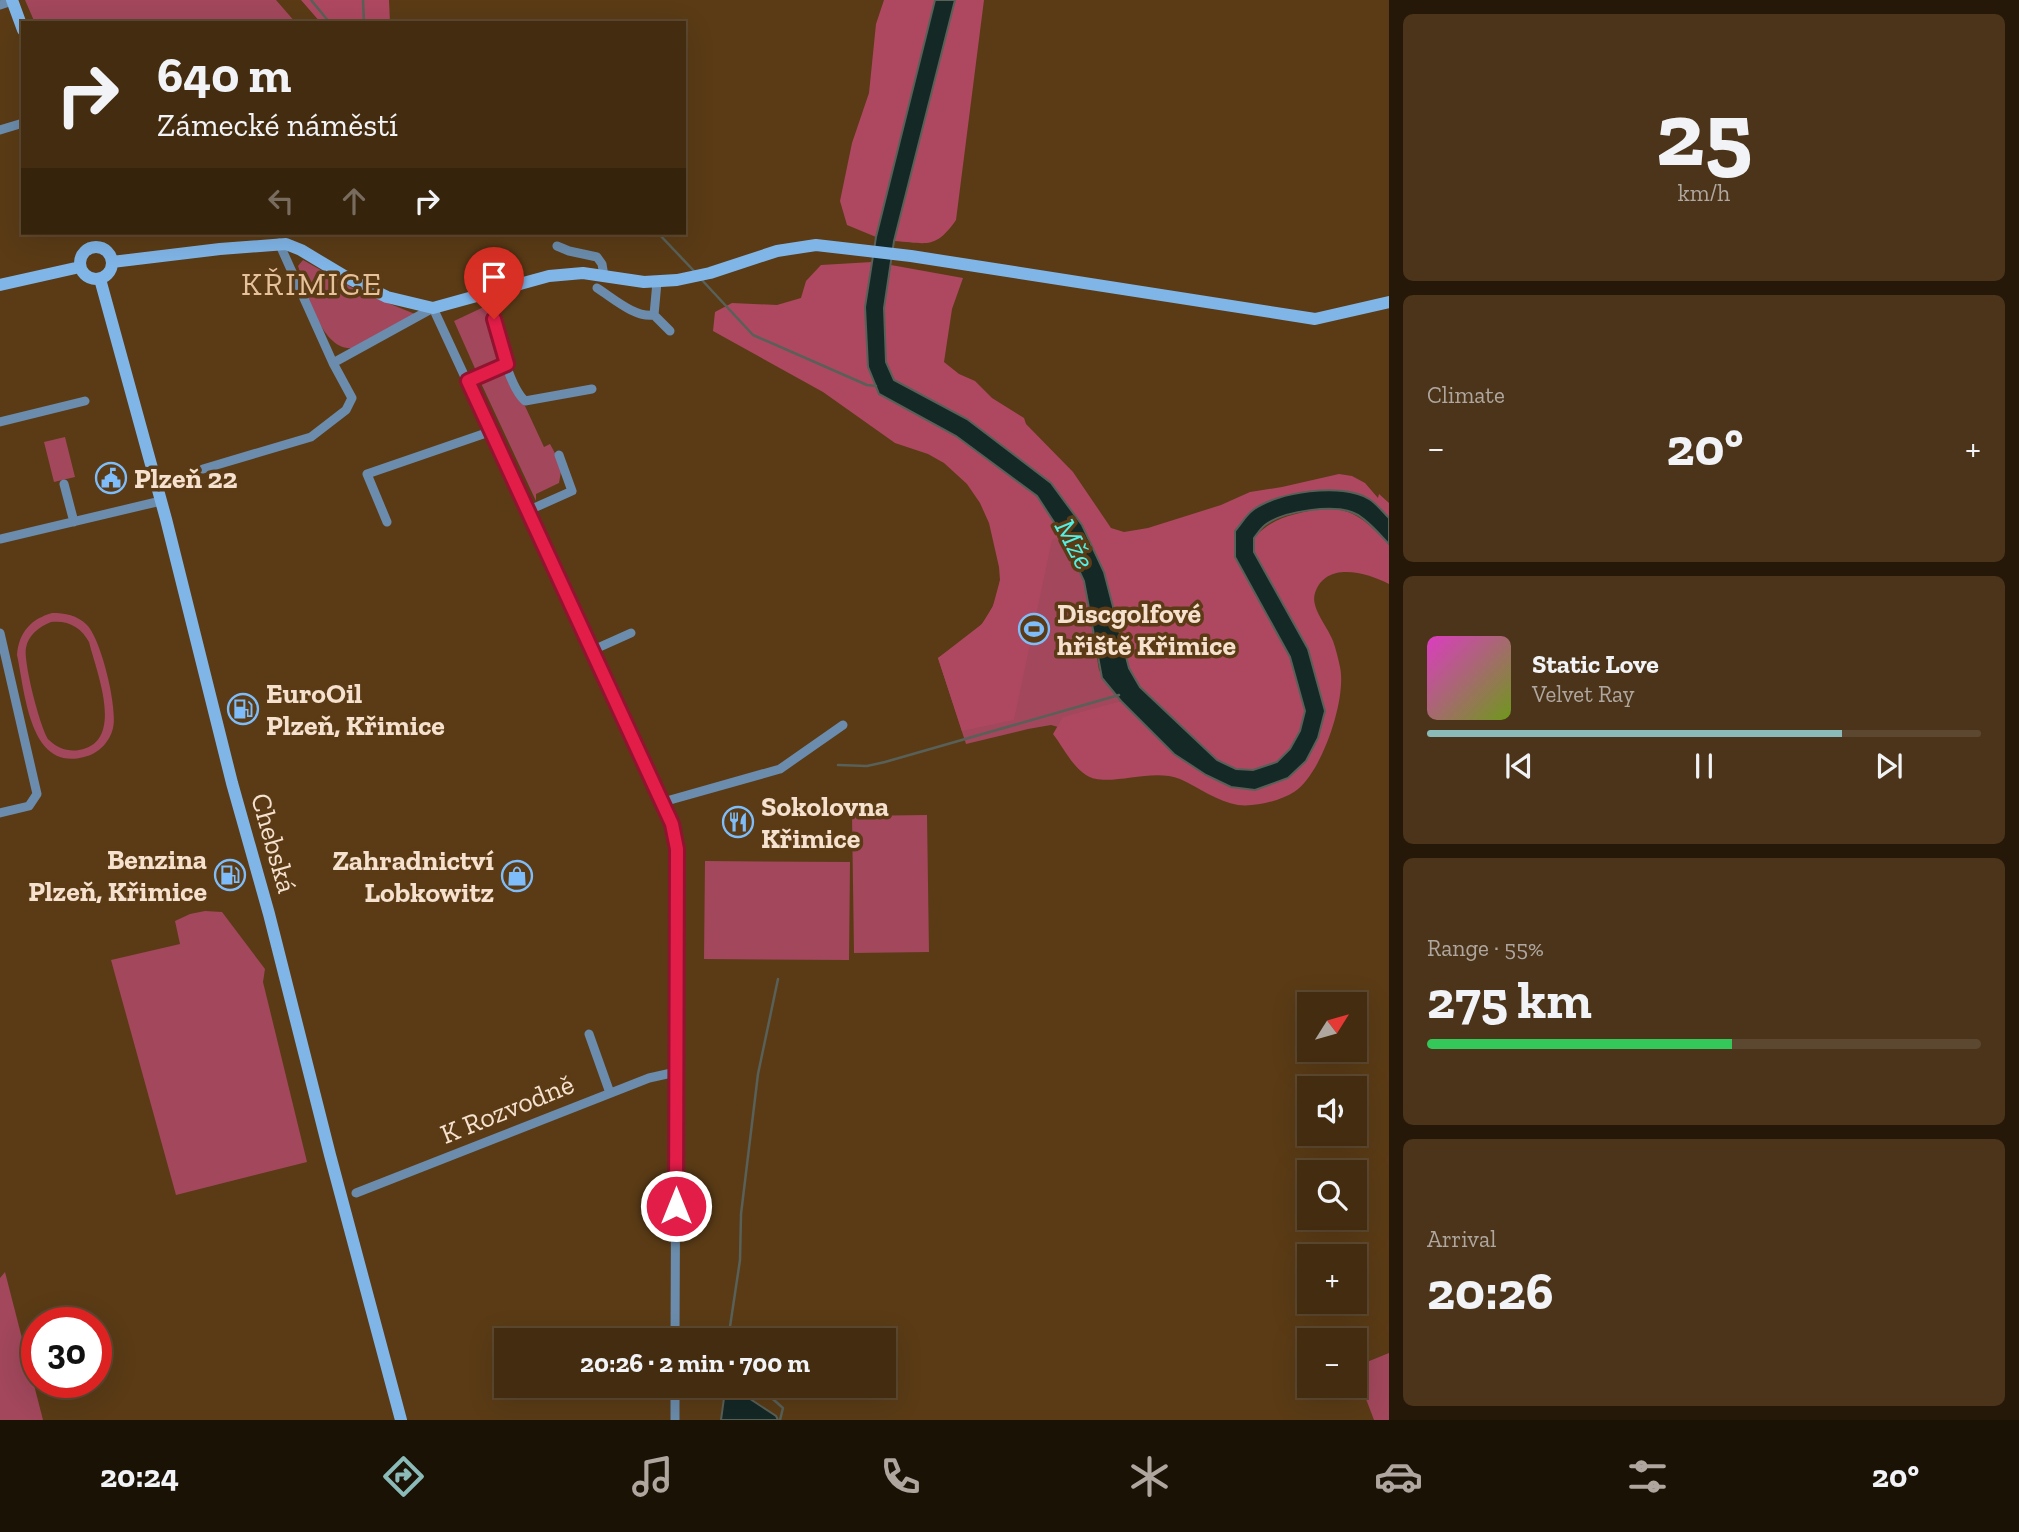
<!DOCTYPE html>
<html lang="en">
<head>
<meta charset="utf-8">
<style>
  :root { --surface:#442c10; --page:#4b3419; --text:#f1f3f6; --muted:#afa79f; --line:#5c4830; --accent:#8bbbb9 }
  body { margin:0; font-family:"Zilla Slab",serif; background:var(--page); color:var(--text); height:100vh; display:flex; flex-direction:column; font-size:26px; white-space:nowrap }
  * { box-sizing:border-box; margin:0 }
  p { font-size:23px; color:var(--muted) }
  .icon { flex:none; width:38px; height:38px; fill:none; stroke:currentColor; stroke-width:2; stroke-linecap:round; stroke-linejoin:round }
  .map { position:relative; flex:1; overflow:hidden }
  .side { display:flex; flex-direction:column; gap:14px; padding:14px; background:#251809; width:630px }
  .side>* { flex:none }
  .top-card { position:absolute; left:21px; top:21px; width:665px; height:214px; border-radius:0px; box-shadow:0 7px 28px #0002,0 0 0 2px var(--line); background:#442c10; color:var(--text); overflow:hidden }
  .needle { width:46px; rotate:53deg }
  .buttons { position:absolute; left:1297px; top:992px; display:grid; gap:14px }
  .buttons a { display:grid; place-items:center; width:70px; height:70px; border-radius:0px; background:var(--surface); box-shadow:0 7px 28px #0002,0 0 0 2px var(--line); font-size:35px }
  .speed { position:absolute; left:21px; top:1307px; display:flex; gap:14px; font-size:35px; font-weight:700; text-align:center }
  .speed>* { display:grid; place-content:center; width:91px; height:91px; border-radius:50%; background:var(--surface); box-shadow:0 7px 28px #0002,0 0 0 2px var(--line); line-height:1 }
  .speed .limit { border:10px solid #d22; background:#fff; color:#111 }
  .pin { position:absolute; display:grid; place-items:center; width:60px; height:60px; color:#fff; margin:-72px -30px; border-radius:50% 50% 50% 0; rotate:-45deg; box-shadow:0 0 7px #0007 }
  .pin .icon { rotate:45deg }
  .me { position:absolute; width:77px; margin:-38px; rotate:0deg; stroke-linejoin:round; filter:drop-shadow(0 0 5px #0008) }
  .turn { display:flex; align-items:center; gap:24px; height:147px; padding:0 21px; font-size:32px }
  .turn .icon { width:91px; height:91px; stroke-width:2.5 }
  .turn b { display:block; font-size:49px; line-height:60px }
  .lanes { display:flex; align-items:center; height:66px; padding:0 21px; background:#0003; justify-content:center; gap:35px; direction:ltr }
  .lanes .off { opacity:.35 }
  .big { font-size:52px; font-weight:800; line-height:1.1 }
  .side .card { flex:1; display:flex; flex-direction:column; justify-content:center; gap:10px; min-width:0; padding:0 24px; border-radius:10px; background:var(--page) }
  .side .dial { align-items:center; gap:0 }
  .dial b { font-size:91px; line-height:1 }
  .song { display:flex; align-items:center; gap:21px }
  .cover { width:84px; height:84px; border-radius:10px; background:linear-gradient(135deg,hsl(310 70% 55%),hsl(80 70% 35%)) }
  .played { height:7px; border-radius:4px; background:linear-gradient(90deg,var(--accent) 75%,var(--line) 75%) }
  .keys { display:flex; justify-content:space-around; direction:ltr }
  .heat { display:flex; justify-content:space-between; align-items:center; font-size:38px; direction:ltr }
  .charge { height:10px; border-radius:5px; background:linear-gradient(90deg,#34c759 55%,var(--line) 0) }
  .trip { position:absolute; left:494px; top:1328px; width:402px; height:70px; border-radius:0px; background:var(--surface); box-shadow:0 7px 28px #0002,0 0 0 2px var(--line); font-weight:800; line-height:70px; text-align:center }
  .menu { display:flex; height:112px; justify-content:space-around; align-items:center; background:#1b1206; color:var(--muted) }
  .menu .icon { width:49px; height:49px }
  .menu .current { color:var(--accent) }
  .menu b { font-size:32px; color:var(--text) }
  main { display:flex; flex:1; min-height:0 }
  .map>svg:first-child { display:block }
</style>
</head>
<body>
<main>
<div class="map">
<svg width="1389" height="1420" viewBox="0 0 1389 1420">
  <rect width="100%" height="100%" fill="#5a3b16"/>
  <path fill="#a2475c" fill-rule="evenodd" d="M25 0H276L296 23H35Z
    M303 260 358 291 415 314 353 348C321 352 306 289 298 266Z
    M488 305 501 362 477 373 454 321Z
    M500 371 508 375 517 397 525 406 544 447 550 444 562 466 559 483 536 494V501L480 381Z
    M65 437 75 477 54 482 44 442Z
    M1004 516 1063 536 1084 581 1099 670 1121 701 1062 728 1051 725 1028 729 966 744 938 658C952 648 969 638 981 625 1006 597 1002 552 1004 516Z
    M52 613C65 613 77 615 87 625 101 639 118 708 113 728 110 742 98 754 84 757 29 772 25 691 17 655 19 632 31 619 52 613ZM51 622C68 620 81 627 89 642 96 671 126 742 79 750 68 752 57 748 49 740 41 731 23 661 26 648 28 635 39 627 51 622Z
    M927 815 929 952 854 953 852 816Z
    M705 861 850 862 849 960 704 959Z
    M205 911 222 912 265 969 263 982 307 1162 176 1195 111 960 180 944 175 921 190 914Z
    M5 1272 43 1420H44H0V1278Z
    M1389 1353V1420H1374L1355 1370 1357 1366Z"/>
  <path fill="#ad4860" d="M301 0H389L390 23H321Z
    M884 0H935L876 237 847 225 840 201 852 143 869 93 876 24Z
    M955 0H984L956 220C935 250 927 243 894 241Z
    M872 262 865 307 879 394 956 436 1037 496 1063 536 1052 540 1014 720 962 731 938 658 982 624 993 606 1000 580 999 567 989 523 980 503 967 484 944 463 928 454 895 443 823 392 713 331 715 312 732 303 777 305 801 298 806 281 821 265Z
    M891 265 963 278 952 309 944 362 959 374 975 381 992 398 1024 418 1026 424 1073 472 1111 528 1124 532 1148 528 1221 505 1250 492 1282 487 1339 474 1352 476 1365 483 1378 498 1379 494 1389 503V518L1369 499 1274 500 1253 510 1235 531V557L1290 657 1305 711 1300 731 1290 749 1277 762 1253 770 1236 769 1217 760 1140 687 1129 668 1104 572 1082 525 967 419 894 380 886 363 884 308Z
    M1323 508C1357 509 1366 522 1389 544V584C1368 573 1326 560 1315 593 1310 608 1328 627 1333 641 1336 649 1338 658 1340 667 1347 698 1322 774 1294 792 1280 801 1255 807 1238 805 1218 802 1198 787 1180 779 1150 767 1107 789 1086 775 1072 766 1063 747 1053 734L1063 717 1121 701 1174 754 1206 775 1231 787 1288 778 1306 761 1318 738 1308 649 1254 552V538C1273 516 1296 514 1323 508Z"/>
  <path fill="#142826" stroke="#586058" stroke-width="2" d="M935 0H955L894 241 884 308 886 362 894 380 967 419 1051 483 1082 525 1104 572 1129 668 1140 687 1217 760 1236 769 1253 770 1277 762 1290 749 1300 731 1305 711 1290 657 1235 557V531C1241 524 1246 515 1253 510 1276 492 1343 482 1369 499 1376 503 1383 512 1389 518V544C1379 534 1368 520 1356 514 1336 503 1283 511 1265 525 1261 528 1257 534 1254 538V552L1308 649 1325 711 1318 738 1306 761 1288 778 1255 790 1231 787 1206 775 1174 754 1121 701 1102 678 1084 581 1063 536 1037 496 956 436 879 394 868 367 865 307 876 237Z
    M735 1389 776 1416 778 1420H721L724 1398 728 1391Z"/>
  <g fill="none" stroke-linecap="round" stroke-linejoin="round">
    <path stroke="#586058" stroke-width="2.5" d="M311 0 330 23
      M363 0 364 23
      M658 233 694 271
      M701 279 753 335 867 385 876 386
      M838 765 867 766 885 762 1119 695
      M728 1340 740 1260 741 1214 758 1074 778 979
      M758 1386 783 1408 780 1420"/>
    <path stroke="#6b8cac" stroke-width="9" d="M0 5 12 1
      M0 130 23 123
      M557 246 569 251 597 257 602 264 604 276
      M597 288C613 298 635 318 654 315
      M489 302C496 327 507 385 525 401L592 389
      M654 315 657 282
      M654 315 670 331
      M333 363 433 308 672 824 677 849 675 1340
      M468 381 507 364
      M0 422 85 401
      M203 469 311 437 346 410 352 398 333 363 279 243
      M64 484 74 522
      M527 511 572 491 559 455
      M387 522 367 474 492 431
      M0 539 161 501
      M0 633 37 794 29 806 0 813
      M593 650 631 633
      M663 802 780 769 843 725
      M589 1034 610 1093
      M356 1193 649 1078 676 1072
      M675 1386V1420"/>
    <path stroke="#80b5e7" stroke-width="12" d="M12 0 23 30
      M80 263a16 16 0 1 1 32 0a16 16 0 1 1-32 0Z
      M112 262 220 249 286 244 301 250 346 277 387 297 433 308 549 276 583 273 644 282 677 280 710 273 777 251 816 245 911 256 1315 319 1389 302
      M100 279 166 519 232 783 269 914 330 1155 401 1420
      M0 285 80 267"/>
  </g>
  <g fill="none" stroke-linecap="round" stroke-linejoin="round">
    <g stroke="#92132f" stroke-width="18">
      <path id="route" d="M494 319 507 364 468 381 672 824 677 849 676 1206"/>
    </g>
    <use href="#route" stroke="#e11d48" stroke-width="12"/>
  </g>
  <defs>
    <g id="civic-ring" transform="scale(1.575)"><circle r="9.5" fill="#5a3b16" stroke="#7ebdf9" stroke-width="1.5"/><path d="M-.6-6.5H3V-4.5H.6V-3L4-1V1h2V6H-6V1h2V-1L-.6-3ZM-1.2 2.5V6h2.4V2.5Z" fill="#7ebdf9"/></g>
    <g id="stadium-ring" transform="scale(1.575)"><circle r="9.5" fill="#5a3b16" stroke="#7ebdf9" stroke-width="1.5"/><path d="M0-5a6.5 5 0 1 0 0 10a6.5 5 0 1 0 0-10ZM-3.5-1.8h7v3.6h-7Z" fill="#7ebdf9"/></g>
    <g id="fuel-ring" transform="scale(1.575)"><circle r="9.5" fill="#5a3b16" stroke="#7ebdf9" stroke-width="1.5"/><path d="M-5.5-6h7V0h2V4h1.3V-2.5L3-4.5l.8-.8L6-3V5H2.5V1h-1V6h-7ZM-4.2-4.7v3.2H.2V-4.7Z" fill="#7ebdf9"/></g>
    <g id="restaurant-ring" transform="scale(1.575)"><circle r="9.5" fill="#5a3b16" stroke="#7ebdf9" stroke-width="1.5"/><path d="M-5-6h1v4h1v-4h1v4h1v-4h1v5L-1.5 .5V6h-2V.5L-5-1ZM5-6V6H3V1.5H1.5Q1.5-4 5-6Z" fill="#7ebdf9"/></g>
    <g id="shop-ring" transform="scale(1.575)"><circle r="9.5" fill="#5a3b16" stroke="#7ebdf9" stroke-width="1.5"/><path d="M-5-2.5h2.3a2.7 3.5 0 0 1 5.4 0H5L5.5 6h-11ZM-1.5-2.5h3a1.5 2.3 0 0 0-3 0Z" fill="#7ebdf9"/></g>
  </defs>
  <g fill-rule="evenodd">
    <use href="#civic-ring" x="111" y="478"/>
    <use href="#stadium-ring" x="1034" y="629"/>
    <use href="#fuel-ring" x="243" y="709"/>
    <use href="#restaurant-ring" x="738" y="822"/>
    <use href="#fuel-ring" x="230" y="875"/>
    <use href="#shop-ring" x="517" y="876"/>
  </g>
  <g text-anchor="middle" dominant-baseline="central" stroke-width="7" stroke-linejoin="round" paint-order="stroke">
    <g font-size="28" font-weight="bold" fill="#f5e1ce" stroke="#5a3b16" text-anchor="start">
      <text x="134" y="478">Plzeň 22</text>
      <text x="1057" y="613">Discgolfové<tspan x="1057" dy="32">hřiště Křimice</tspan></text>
      <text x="266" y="693">EuroOil<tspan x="266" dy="32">Plzeň, Křimice</tspan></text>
      <text x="761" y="806">Sokolovna<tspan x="761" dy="32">Křimice</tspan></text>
      <text x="207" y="859" text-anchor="end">Benzina<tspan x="207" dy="32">Plzeň, Křimice</tspan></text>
      <text x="494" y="860" text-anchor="end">Zahradnictví<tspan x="494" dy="32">Lobkowitz</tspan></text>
    </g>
    <g font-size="28" fill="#f5e1ce" stroke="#5a3b16">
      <text transform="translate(274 843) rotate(74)">Chebská</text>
      <text transform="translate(507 1109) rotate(-22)">K Rozvodně</text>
    </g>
    <g font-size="30" font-style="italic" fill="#52f0e4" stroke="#5a3b16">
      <text transform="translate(1075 544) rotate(62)">Mže</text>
    </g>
    <g font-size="32" letter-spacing="2" fill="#e7c19a" stroke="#5a3b16">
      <text x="312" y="284">KŘIMICE</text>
    </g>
  </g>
</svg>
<div class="buttons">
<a><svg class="needle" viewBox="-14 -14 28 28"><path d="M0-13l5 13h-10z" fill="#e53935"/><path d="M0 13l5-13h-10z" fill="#afa79f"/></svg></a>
<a><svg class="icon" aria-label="sound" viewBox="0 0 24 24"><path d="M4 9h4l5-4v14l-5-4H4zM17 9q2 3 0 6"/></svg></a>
<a><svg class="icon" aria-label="search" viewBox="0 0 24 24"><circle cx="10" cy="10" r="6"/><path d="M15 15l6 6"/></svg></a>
<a>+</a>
<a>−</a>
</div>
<div class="speed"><div class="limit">30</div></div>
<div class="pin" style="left:494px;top:319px;background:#d93025"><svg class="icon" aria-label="arrive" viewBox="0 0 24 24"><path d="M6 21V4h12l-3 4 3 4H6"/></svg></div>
<svg class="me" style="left:676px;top:1206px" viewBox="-20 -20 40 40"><circle r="17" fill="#e11d48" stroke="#fff" stroke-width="3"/><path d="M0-11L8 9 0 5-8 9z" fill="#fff"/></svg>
<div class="trip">20:26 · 2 min · 700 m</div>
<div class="top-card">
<div class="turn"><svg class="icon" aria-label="right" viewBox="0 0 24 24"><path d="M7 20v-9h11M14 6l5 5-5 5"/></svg><div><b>640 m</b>Zámecké náměstí</div></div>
<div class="lanes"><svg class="icon off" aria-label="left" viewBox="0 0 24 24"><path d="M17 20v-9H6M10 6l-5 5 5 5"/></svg><svg class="icon off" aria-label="ahead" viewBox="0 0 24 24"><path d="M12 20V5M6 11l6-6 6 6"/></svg><svg class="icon" aria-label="right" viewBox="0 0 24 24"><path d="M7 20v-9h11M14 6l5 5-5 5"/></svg></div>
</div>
</div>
<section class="side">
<div class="card dial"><b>25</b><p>km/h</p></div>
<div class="card"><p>Climate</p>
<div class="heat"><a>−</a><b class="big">20°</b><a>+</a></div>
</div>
<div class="card">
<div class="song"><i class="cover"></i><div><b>Static Love</b><p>Velvet Ray</p></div></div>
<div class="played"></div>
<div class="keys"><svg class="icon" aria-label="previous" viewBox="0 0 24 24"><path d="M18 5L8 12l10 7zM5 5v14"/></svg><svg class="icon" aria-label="pause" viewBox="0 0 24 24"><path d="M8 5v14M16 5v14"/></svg><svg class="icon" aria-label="next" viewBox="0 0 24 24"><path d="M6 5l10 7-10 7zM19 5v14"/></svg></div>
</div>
<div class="card"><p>Range · 55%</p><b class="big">275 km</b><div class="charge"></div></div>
<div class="card"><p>Arrival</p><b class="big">20:26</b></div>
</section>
</main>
<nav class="menu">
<b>20:24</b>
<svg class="icon current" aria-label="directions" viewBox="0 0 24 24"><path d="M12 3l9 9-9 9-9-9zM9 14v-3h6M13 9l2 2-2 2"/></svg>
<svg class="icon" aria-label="music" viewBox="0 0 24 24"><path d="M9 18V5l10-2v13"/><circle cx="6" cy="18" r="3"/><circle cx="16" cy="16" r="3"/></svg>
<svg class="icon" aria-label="phone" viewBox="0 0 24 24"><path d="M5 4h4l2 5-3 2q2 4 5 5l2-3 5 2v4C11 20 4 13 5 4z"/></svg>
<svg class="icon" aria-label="climate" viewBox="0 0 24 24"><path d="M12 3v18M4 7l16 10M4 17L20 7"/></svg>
<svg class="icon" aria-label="car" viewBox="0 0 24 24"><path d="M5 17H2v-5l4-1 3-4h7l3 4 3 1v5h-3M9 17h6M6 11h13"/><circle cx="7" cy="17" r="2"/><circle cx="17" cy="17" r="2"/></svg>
<svg class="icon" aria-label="filters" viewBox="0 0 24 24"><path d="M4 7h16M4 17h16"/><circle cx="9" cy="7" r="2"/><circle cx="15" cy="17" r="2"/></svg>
<b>20°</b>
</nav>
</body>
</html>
